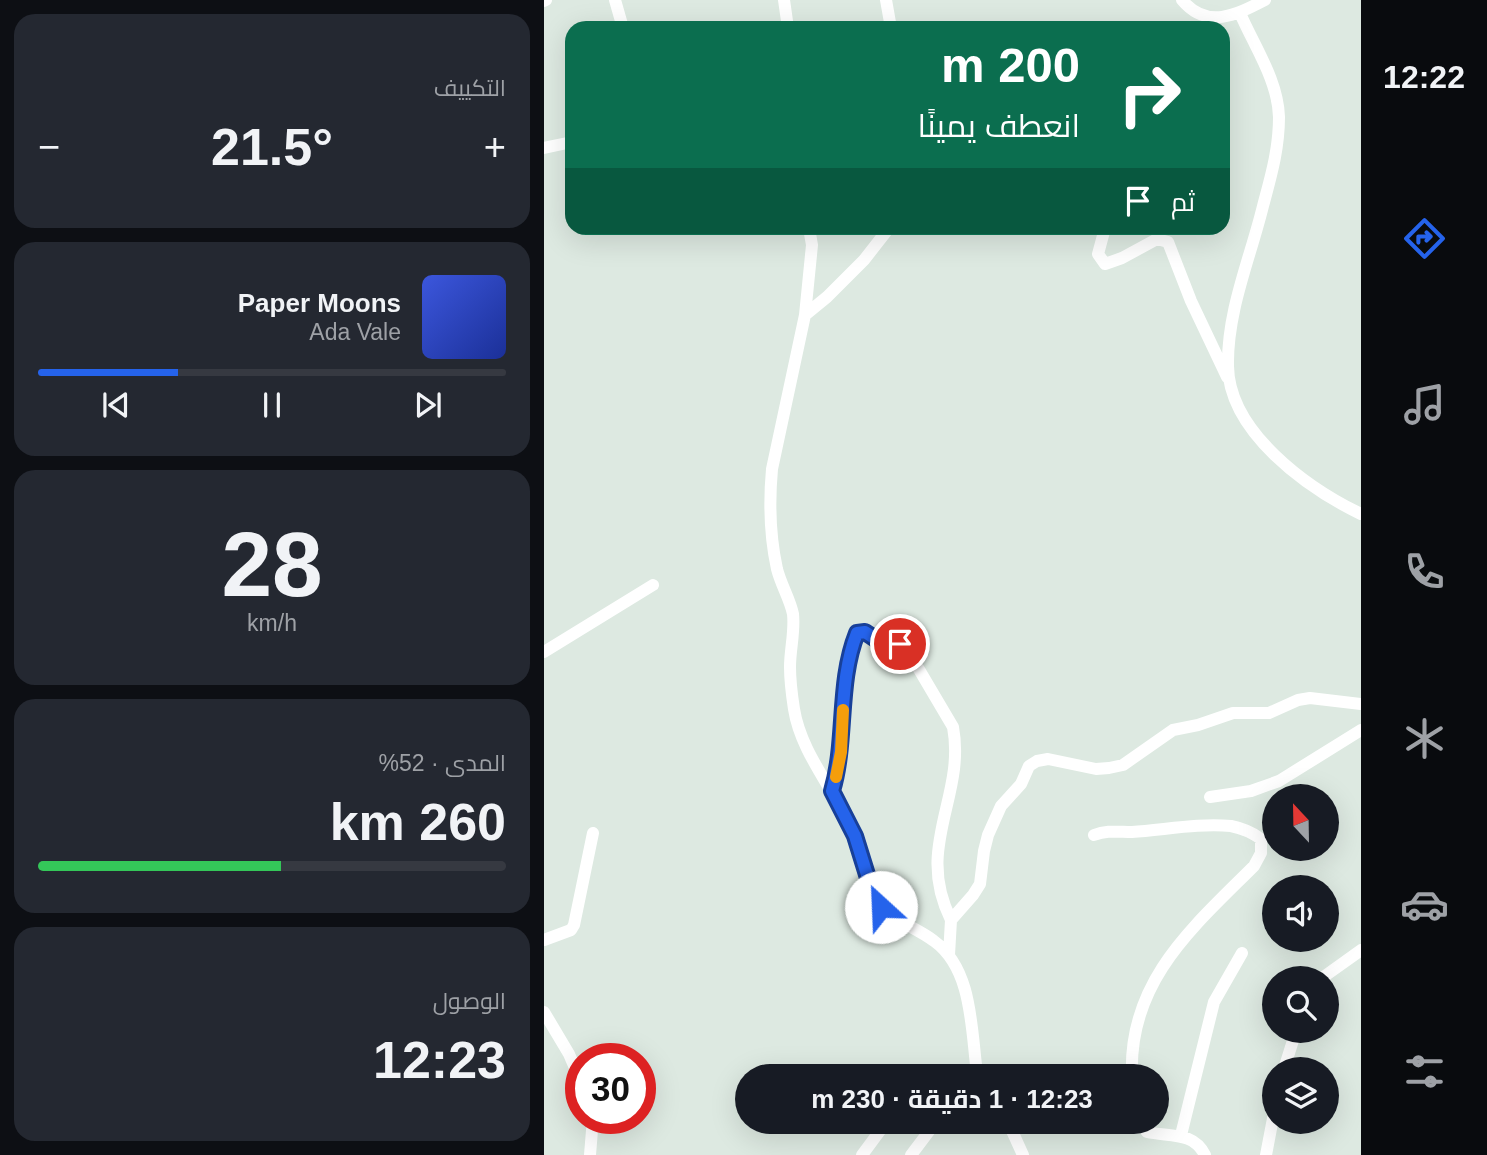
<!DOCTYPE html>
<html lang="ar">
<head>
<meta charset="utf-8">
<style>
  :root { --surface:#171b24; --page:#242831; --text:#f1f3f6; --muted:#9ea1a6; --line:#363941; --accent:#2563eb }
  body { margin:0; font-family:Arial,Cairo,sans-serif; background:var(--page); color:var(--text); direction:rtl; height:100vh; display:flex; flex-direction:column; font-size:26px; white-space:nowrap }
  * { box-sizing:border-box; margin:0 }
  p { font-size:23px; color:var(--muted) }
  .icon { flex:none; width:38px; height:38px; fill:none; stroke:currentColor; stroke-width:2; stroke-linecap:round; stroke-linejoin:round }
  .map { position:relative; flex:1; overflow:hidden; direction:ltr }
  .panel { display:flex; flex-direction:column; gap:14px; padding:14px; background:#0d0f14; width:544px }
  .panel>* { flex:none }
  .hud { position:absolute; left:21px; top:21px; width:665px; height:214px; border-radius:21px; box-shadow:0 7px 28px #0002; direction:rtl; background:#0b6e4f; color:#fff; overflow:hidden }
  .needle { width:46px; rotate:338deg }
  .controls { position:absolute; left:718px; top:784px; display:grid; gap:14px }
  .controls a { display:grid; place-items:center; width:77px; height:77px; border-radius:50%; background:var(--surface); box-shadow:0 7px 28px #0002; font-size:35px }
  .speed { position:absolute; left:21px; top:1043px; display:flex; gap:14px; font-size:35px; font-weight:700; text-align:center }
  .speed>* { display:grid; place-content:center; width:91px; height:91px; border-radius:50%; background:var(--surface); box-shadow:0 7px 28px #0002; line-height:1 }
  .speed .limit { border:10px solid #d22; background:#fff; color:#111 }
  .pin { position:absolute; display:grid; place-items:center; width:60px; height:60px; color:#fff; margin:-30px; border:4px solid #fff; border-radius:50%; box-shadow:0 2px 7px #0007 }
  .me { position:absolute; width:77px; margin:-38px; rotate:335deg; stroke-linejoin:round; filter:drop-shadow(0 0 5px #0008) }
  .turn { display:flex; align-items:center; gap:24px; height:147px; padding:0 35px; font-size:32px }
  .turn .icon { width:91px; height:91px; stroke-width:2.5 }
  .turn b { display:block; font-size:49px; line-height:60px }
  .then { display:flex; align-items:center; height:66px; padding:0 35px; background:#0003; gap:14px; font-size:26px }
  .big { font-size:52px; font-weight:700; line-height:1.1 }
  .panel .tile { flex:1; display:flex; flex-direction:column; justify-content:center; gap:10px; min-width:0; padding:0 24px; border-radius:21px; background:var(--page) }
  .panel .dial { align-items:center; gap:0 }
  .dial b { font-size:91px; line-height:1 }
  .song { display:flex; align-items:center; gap:21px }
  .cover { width:84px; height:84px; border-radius:10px; background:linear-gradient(135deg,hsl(230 70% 55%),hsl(230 70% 35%)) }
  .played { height:7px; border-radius:4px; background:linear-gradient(90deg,var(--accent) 30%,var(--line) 30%) }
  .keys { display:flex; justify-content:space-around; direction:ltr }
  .heat { display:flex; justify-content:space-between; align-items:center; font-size:38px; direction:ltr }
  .charge { height:10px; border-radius:5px; background:linear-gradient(90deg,#34c759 52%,var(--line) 0) }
  .trip { position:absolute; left:191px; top:1064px; width:434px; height:70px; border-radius:35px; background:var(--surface); box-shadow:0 7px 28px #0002; font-weight:700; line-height:70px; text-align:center; direction:rtl }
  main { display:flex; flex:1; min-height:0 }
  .tabs { display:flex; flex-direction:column; width:126px; justify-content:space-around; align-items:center; background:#090b0e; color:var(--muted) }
  .tabs .icon { width:49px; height:49px }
  .tabs .on { color:var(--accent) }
  .tabs b { font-size:32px; color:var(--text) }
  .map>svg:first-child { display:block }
</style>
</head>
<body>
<main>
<nav class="tabs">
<b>12:22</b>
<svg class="icon on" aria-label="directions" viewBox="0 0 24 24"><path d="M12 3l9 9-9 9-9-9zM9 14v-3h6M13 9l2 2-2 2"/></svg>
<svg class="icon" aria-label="music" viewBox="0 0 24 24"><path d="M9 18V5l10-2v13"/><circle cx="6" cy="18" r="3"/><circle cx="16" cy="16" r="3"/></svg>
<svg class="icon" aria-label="phone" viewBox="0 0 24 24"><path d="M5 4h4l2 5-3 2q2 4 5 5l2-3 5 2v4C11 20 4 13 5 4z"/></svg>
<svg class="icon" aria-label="climate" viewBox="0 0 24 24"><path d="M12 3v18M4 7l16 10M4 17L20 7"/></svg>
<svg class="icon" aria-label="car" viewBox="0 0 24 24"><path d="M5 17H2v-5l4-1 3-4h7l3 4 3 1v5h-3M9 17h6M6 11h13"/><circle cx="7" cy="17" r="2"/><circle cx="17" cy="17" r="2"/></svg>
<svg class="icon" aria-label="filters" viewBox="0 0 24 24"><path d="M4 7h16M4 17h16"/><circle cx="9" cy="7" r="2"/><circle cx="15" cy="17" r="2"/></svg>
</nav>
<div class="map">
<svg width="817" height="1155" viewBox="0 0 817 1155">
  <rect width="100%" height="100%" fill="#dde9e1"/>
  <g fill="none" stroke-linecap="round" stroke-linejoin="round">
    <path stroke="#fff" stroke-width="12" d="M71 0 79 28
      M240 0 244 28
      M342 0 347 28
      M638 0C663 30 692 15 721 0
      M0 1 2 0
      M696 13C710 46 734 80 735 117 735 149 727 176 719 206 706 259 683 311 684 366 685 432 763 488 817 514
      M0 148 28 142
      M265 228 268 245 261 315 228 469C225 502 226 537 233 569 237 585 246 599 249 614 251 632 246 649 246 667 246 681 248 696 250 709 257 754 292 791 309 833 318 854 320 878 331 898 344 920 371 926 390 941 429 969 427 1030 433 1073
      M561 228 554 254 561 264 578 258 613 239 624 242 647 301 683 377
      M261 315 283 297 320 260 345 228
      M0 652 109 585
      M288 791C303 740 293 683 313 633L321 632 342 646 360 644 409 727C422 797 370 846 407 920
      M666 797 707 791 735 781 817 730
      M550 835C563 830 574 832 588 832 620 830 654 823 687 826 697 828 709 833 717 839V853L710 866C649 927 584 981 588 1076
      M0 940 27 930 30 925 49 833
      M405 955 407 920 429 895 436 884 440 851 444 835 457 806 477 784 485 766 493 761 504 759 552 769 565 768 579 765 629 730 654 725 689 713H725L754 700 766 698 817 704
      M778 978 817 950
      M0 1012 25 1054 37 1082
      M740 1069 752 1031
      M464 1122 479 1155
      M596 1122 603 1132C625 1137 649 1131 661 1155
      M637 1135 670 1002 698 953
      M46 1155 49 1118
      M318 1155 341 1124
      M367 1155 392 1122
      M722 1155 730 1113"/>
  </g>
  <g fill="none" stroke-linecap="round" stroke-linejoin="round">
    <g stroke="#184099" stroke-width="18">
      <path id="route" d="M337 907 329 894 311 836 288 791C303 740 293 683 313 633L321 632 342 646 356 644"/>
    </g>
    <use href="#route" stroke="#2563eb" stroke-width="12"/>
    <path stroke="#f59e0b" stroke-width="12" d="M292 777 297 752 299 710"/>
  </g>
</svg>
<div class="controls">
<a><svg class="needle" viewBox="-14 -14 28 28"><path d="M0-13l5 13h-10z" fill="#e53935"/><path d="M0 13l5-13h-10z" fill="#9ea1a6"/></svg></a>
<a><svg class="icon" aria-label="sound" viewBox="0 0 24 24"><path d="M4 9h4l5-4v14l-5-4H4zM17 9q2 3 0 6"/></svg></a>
<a><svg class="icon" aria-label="search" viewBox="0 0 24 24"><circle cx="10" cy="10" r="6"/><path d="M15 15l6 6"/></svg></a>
<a><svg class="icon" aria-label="layers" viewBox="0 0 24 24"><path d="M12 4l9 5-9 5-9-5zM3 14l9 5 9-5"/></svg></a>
</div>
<div class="speed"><div class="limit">30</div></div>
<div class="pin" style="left:356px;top:644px;background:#d93025"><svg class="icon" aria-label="arrive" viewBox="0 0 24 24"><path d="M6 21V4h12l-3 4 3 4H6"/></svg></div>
<svg class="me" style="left:337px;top:907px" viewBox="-20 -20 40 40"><circle r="19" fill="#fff"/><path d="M0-13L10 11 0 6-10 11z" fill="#2563eb"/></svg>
<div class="trip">12:23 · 1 دقيقة · 230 m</div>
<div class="hud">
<div class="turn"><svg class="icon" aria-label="right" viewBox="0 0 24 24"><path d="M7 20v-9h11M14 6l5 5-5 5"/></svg><div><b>200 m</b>انعطف يمينًا</div></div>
<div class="then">ثم<svg class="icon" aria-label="arrive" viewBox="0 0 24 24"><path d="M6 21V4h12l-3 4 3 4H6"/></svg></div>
</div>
</div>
<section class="panel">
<div class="tile"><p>التكييف</p>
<div class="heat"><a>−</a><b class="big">21.5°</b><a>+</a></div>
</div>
<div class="tile">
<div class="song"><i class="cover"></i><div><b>Paper Moons</b><p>Ada Vale</p></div></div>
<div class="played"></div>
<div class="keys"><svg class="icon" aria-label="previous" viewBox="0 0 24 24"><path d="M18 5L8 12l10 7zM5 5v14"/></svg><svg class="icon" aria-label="pause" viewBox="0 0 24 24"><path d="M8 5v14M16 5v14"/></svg><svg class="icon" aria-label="next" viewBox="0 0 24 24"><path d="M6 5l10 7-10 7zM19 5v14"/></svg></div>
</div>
<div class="tile dial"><b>28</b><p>km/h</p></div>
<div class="tile"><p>المدى · 52%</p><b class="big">260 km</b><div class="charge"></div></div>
<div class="tile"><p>الوصول</p><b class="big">12:23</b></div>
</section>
</main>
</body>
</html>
